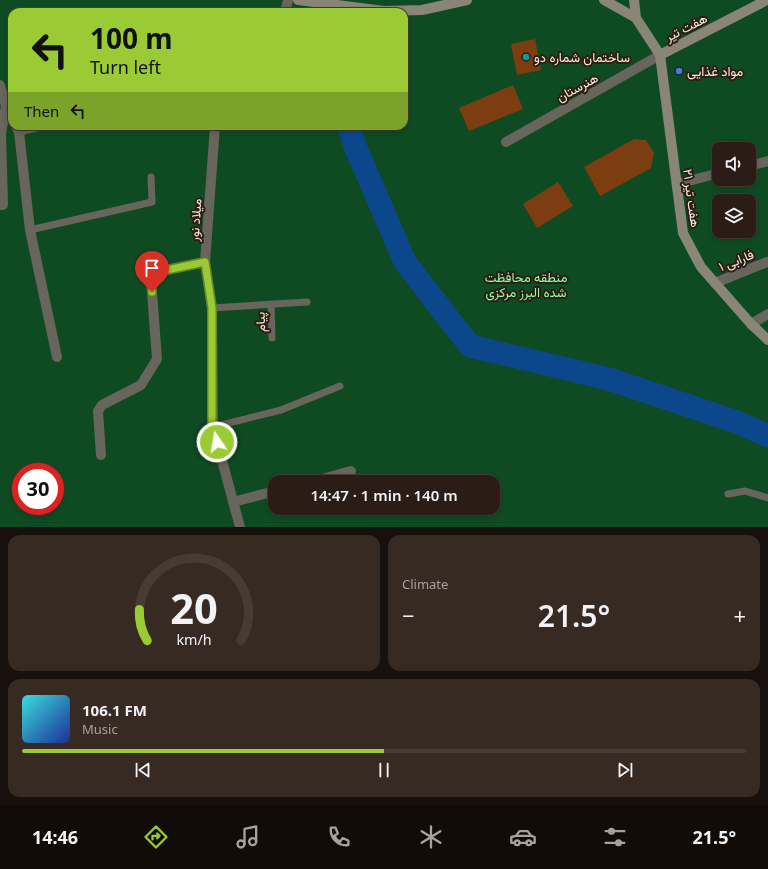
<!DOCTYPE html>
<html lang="en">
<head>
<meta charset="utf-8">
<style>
  :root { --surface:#2b1d15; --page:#372a22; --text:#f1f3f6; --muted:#a6a2a0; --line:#473b34; --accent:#9acb34 }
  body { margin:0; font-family:"Noto Sans",Vazirmatn,sans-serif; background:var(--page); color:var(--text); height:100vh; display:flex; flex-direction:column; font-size:15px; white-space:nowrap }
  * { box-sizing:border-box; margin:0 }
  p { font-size:13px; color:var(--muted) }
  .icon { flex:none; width:22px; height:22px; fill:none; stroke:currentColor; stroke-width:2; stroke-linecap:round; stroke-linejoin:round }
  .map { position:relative; height:527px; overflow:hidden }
  .drawer { display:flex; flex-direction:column; gap:8px; padding:8px; background:#18100c; flex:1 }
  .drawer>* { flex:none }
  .banner { position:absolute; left:8px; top:8px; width:400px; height:122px; border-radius:12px; box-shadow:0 2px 6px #0003,0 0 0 1px var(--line); background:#9acb34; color:#111; overflow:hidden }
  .controls { position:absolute; left:712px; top:142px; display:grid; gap:8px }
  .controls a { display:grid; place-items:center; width:44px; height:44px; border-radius:8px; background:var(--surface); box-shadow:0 2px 6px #0003,0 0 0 1px var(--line); font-size:20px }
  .speed { position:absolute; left:12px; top:463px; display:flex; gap:8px; font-size:20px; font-weight:700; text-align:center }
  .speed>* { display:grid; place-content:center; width:52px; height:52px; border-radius:50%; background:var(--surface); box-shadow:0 2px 6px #0003,0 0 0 1px var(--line); line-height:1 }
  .speed .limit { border:6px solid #d22; background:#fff; color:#111 }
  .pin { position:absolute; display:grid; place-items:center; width:34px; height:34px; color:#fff; margin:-41px -17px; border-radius:50% 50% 50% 0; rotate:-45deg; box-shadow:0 0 4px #0007 }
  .pin .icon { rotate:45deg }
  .me { position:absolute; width:44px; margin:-22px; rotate:348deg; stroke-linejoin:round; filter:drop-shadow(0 0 3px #0008) }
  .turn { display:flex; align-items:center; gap:14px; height:84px; padding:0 16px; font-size:18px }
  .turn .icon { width:52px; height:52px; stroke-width:2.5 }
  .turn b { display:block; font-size:28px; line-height:34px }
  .then { display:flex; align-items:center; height:38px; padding:0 16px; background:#0003; gap:8px; font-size:15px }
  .big { font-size:30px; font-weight:600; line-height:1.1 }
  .drawer .widget { flex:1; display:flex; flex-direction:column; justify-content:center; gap:6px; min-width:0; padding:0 14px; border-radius:12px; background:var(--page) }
  .drawer .dial { align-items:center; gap:0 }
  .dial svg { height:104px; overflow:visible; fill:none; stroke:var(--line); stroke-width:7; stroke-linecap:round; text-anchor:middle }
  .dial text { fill:var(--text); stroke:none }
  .song { display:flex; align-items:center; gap:12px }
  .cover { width:48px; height:48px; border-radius:6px; background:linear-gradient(135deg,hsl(180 70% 55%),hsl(230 70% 35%)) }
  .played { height:4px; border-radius:2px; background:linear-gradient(90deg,var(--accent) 50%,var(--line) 50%) }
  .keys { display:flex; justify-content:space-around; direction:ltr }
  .heat { display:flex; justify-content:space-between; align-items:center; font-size:22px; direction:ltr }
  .drawer .tiles { flex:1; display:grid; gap:8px; grid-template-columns:1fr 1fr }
  .widget:last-child { grid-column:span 2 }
  .trip { position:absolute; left:268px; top:475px; width:232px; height:40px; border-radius:12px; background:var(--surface); box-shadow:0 2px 6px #0003,0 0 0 1px var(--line); font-weight:600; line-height:40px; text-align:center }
  .tab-bar { display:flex; height:64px; justify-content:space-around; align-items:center; background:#110c08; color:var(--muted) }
  .tab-bar .icon { width:28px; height:28px }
  .tab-bar .on { color:var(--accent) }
  .tab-bar b { font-size:18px; color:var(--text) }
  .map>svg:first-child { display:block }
</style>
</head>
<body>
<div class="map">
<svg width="768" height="527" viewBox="0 0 768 527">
  <rect width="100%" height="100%" fill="#39271c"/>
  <path fill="#0e4b22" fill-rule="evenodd" d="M0 0H768V527H0ZM12 12H404V126H12ZM719 149H749V179H719ZM719 201H749V231H719ZM21 472H55V506H21ZM275 482H493V508H275Z"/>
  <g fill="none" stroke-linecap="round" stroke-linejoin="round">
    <path stroke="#0c478c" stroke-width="23" d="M349 126 355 146 405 262 470 346 609 379 737 422 768 436"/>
  </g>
  <path fill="#7c3e10" d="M535 39 541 70 517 75 511 44Z
    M513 85 523 109 469 131 459 108Z
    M634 139 646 140 654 153 651 168 600 196 584 167Z
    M558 182 573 206 537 228 523 204Z"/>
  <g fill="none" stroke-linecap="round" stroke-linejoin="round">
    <path stroke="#68655c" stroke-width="7" d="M19 132 45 126
      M30 230 152 202 151 177
      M271 304 272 338
      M212 308 307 302
      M213 427 281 410 340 386
      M728 494 745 491 768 498"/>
    <path stroke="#68655c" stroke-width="10" d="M285 12 288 0
      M0 85 6 106 12 119
      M16 126 19 132 30 230 57 357
      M215 126 205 262 212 308 213 427 240 527
      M506 142 660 55
      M749 166 768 161
      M677 184 719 173
      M0 205H3L1 133 6 106
      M715 283 767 262
      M751 324 768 314
      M101 455 98 411 102 405 141 385 157 359 151 279 157 272 205 262
      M311 482 351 471
      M233 502 275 491"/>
    <path stroke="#8a8677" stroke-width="10" d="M298 0 384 11 422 10 467 0
      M604 0 636 18 660 55 683 233 701 267 751 324 768 340
      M634 0 636 18
      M660 55 767 0"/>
  </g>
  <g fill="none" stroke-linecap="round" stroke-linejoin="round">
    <g stroke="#648422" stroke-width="10">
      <path id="route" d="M152 292 151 279 157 272 205 262 212 308V427L217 442"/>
    </g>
    <use href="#route" stroke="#9acb34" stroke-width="7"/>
  </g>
  <circle fill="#0f9aa8" stroke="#2e1e12" stroke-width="1.5" cx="526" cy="57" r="4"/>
  <circle fill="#3f7fe0" stroke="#2e1e12" stroke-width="1.5" cx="679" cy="71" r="4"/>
  <g text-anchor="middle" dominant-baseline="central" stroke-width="4" stroke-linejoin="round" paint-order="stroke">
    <g font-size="13" fill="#f6eae3" stroke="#2e1e12">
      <text transform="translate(686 27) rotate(-27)">هفت تیر</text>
      <text transform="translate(577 87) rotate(-29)">هنرستان</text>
      <text transform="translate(692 198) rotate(82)">هفت تیر ۲۱</text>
      <text transform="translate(195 220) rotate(-86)">میلاد نور</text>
      <text transform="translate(736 260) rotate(-22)">فارابی ۱</text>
      <text transform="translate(260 322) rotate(-92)">پیام</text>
    </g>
    <g font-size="13" fill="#f6eae3" stroke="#2e1e12" text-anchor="start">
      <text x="534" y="57">ساختمان شماره دو</text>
      <text x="687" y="71">مواد غذایی</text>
    </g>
    <g font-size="13" fill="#8cfea7" stroke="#2e1e12">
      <text x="526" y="277">منطقه محافظت<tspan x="526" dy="15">شده البرز مرکزی</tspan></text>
    </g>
  </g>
</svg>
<div class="controls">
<a><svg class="icon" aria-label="sound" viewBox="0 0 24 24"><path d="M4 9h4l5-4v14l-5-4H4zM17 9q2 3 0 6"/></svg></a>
<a><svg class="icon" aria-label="layers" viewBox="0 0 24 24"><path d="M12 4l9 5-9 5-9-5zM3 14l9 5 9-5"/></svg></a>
</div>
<div class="speed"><div class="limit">30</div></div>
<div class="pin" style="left:152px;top:292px;background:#d93025"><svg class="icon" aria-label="arrive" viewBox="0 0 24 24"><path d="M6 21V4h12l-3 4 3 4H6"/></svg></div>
<svg class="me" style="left:217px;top:442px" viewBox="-20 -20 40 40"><circle r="17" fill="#9acb34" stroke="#fff" stroke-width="3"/><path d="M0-11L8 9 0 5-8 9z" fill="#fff"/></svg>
<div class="trip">14:47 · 1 min · 140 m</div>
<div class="banner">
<div class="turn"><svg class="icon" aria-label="left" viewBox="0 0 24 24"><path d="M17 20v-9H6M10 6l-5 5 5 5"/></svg><div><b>100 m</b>Turn left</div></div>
<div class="then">Then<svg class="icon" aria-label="left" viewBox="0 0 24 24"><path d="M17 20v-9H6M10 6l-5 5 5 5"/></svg></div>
</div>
</div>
<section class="drawer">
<div class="tiles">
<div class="widget dial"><svg viewBox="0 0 100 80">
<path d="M14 69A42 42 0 1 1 86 69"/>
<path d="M14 69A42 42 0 0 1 8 45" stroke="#9acb34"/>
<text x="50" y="56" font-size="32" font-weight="700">20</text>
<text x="50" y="72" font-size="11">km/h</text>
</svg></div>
<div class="widget"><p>Climate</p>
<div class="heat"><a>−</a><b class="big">21.5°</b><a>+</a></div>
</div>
<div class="widget">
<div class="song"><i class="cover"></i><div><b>106.1 FM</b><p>Music</p></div></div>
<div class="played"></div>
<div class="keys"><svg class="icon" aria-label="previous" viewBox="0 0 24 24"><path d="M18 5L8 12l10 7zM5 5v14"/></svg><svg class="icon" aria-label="pause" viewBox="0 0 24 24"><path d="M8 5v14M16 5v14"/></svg><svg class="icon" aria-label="next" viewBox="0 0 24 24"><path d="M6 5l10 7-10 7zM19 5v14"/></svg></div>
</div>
</div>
</section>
<nav class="tab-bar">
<b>14:46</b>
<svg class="icon on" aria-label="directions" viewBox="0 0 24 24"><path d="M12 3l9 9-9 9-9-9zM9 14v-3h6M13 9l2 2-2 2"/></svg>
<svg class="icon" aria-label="music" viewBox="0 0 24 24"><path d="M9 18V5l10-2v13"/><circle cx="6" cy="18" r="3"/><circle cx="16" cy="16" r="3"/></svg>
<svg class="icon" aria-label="phone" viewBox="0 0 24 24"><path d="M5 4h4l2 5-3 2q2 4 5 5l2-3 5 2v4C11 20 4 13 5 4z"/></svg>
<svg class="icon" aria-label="climate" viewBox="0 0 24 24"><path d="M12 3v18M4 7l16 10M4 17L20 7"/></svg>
<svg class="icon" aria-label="car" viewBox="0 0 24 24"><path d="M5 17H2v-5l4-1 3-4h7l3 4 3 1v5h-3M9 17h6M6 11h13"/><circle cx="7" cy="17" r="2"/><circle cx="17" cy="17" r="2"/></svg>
<svg class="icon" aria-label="filters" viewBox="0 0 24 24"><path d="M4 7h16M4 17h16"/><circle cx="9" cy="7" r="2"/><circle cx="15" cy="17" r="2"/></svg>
<b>21.5°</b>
</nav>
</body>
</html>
